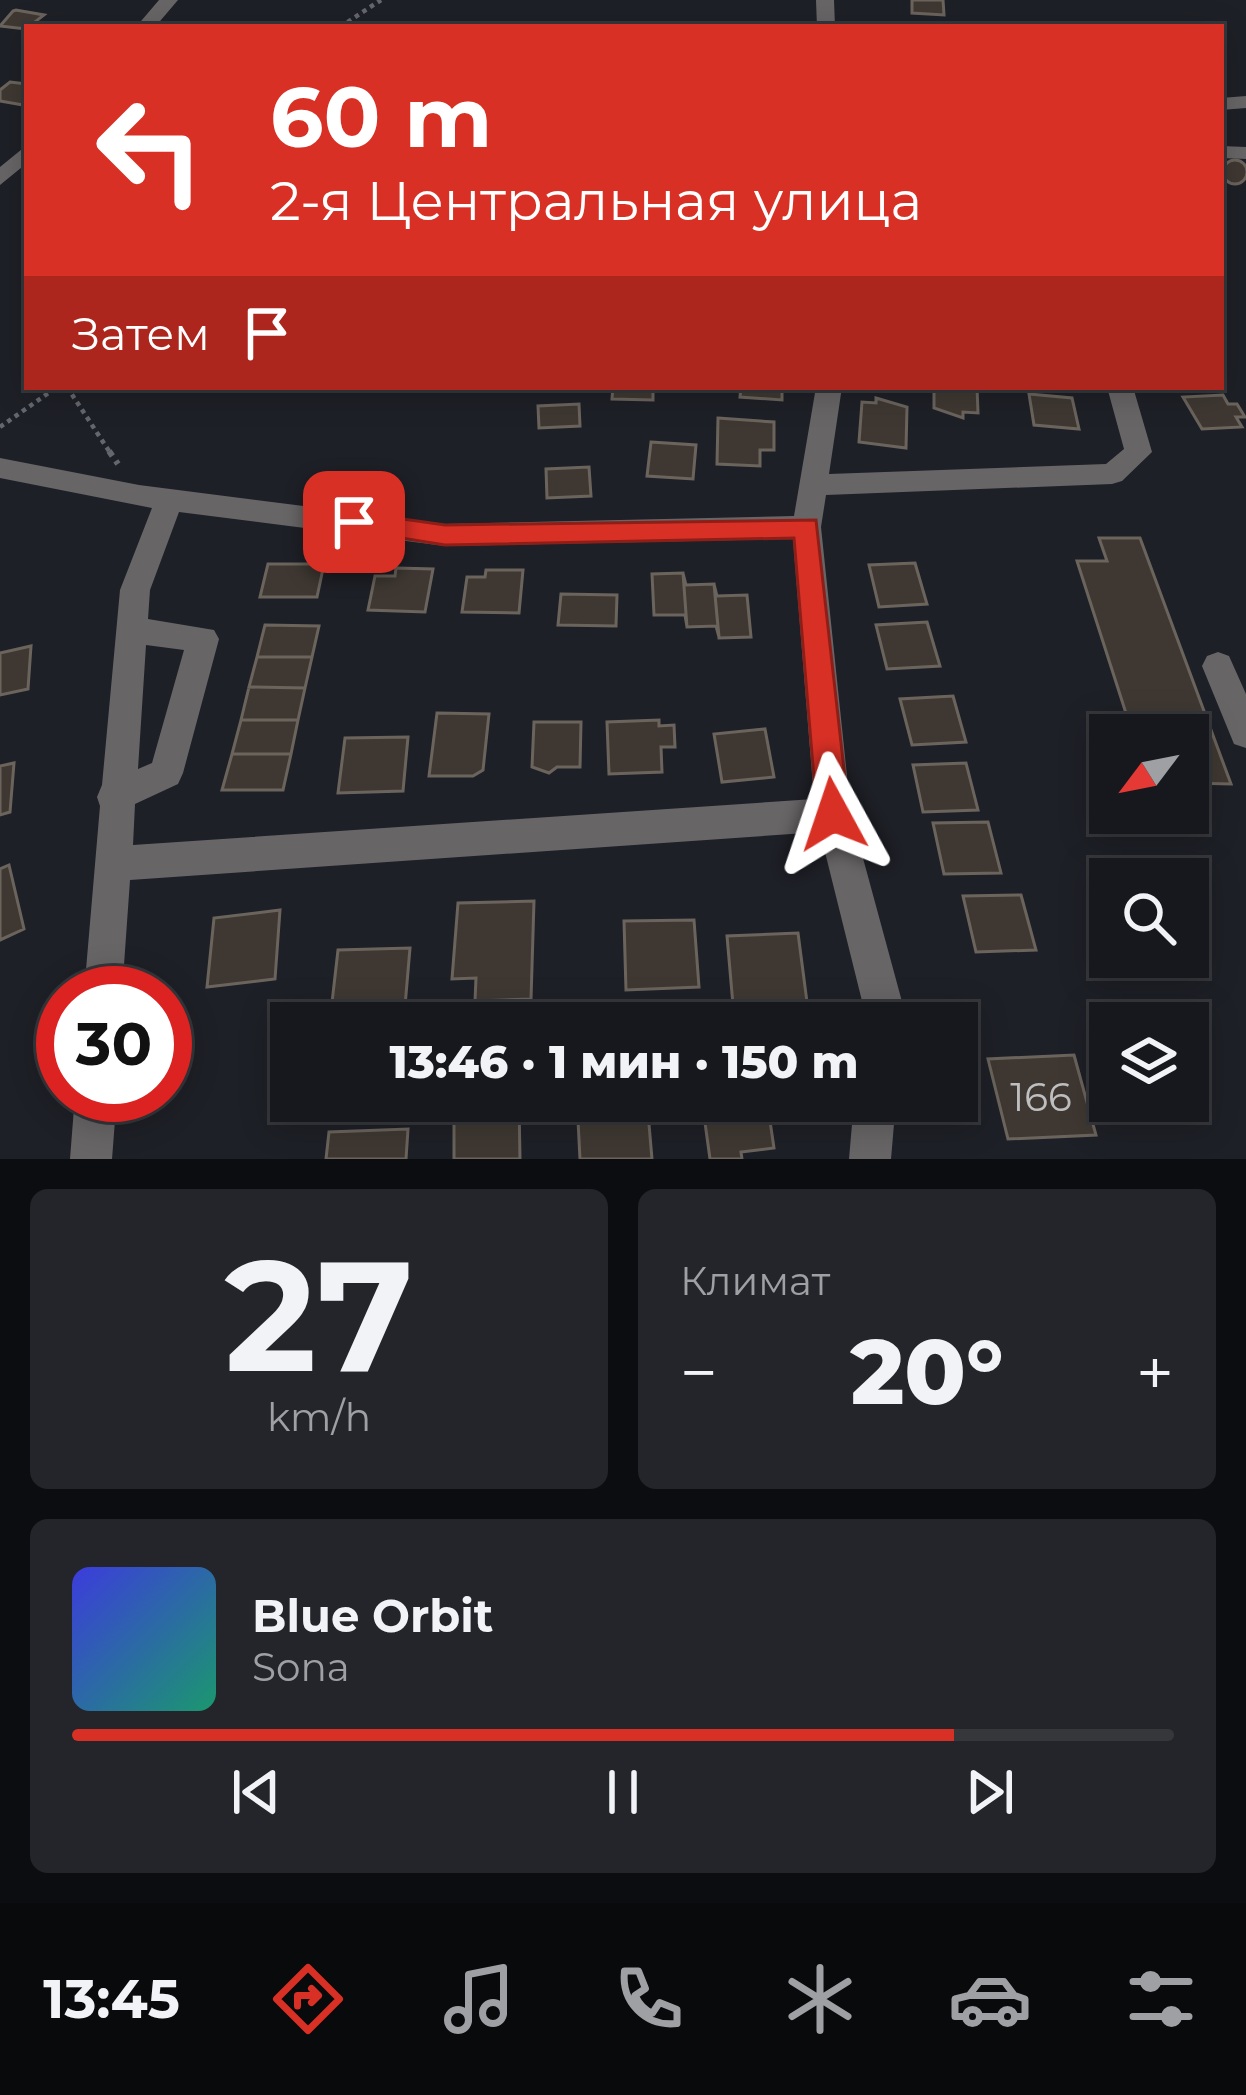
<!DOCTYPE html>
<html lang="ru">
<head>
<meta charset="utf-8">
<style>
  :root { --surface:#16181d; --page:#23252a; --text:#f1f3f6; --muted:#9ea0a4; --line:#35373b; --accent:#d93025 }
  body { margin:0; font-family:Montserrat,sans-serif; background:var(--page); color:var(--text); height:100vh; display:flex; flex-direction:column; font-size:45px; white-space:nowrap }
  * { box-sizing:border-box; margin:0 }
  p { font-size:39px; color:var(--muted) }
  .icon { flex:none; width:66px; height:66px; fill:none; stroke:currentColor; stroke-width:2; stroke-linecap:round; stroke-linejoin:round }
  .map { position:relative; height:1159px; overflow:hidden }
  .side { display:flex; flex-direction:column; gap:30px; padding:30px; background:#0c0d10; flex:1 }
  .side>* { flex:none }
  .banner { position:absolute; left:24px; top:24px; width:1200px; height:366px; border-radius:0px; box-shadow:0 6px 30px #0003,0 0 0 3px var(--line); background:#d93025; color:#fff; overflow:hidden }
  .needle { width:78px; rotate:238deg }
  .buttons { position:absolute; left:1089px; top:714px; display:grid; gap:24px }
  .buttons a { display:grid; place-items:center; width:120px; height:120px; border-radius:0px; background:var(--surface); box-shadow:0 6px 30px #0003,0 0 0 3px var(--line); font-size:60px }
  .speed { position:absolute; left:36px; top:966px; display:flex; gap:24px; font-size:60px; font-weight:700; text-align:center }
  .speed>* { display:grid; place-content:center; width:156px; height:156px; border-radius:50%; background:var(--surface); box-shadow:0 6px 30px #0003,0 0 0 3px var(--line); line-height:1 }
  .speed .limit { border:18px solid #d22; background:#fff; color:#111 }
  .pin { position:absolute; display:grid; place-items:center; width:102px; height:102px; color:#fff; margin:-51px; border-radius:24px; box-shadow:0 6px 18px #0006 }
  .me { position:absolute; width:132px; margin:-66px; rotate:355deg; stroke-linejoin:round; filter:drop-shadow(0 0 9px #0008) }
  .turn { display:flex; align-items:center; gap:42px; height:252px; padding:0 48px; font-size:54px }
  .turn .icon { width:156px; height:156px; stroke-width:2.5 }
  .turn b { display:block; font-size:84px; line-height:102px }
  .then { display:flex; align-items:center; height:114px; padding:0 48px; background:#0003; gap:24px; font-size:45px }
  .big { font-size:90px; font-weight:800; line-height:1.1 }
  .side .tile { flex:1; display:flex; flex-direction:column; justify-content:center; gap:18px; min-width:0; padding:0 42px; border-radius:18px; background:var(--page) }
  .side .dial { align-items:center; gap:0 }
  .dial b { font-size:156px; line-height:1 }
  .song { display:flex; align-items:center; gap:36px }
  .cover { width:144px; height:144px; border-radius:18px; background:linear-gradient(135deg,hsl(240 70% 55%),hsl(160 70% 35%)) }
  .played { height:12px; border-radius:6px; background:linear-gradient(90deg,var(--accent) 80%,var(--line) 80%) }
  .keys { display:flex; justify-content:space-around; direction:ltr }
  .heat { display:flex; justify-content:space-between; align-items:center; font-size:66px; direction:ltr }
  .side .tiles { flex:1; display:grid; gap:30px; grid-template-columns:1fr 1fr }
  .tile:last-child { grid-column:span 2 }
  .trip { position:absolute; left:270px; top:1002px; width:708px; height:120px; border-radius:0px; background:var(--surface); box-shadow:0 6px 30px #0003,0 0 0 3px var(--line); font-weight:800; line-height:120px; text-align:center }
  .dock { display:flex; height:192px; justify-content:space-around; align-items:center; background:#090a0c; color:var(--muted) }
  .dock .icon { width:84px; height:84px }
  .dock .selected { color:var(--accent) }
  .dock b { font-size:54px; color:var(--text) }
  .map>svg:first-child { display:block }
</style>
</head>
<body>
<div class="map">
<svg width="1246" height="1159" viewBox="0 0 1246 1159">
  <rect width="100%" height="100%" fill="#1e2027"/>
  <path fill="#3f3832" stroke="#6b645d" stroke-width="3" d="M912 0H943L944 15 912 13Z
    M13 11 16 10 44 15 26 29 0 26Z
    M10 82 27 84 23 105 0 101V90Z
    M10 82 27 84 23 105 0 101V90Z
    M1223 172a12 12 0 1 1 24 0a12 12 0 1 1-24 0Z
    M613 387H653V400L612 399Z
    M741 387H792L791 391H782V400L740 397Z
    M934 387H977L978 413 963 412V418L934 408Z
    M1029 394 1072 398 1079 429 1034 425Z
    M1223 395 1228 404H1237L1245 417H1236L1242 427 1202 429 1183 397Z
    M876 398 907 407 906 448 859 442 862 402 876 403Z
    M579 404 580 426 539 428 538 406Z
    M718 418 774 422V450H760V466L717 464Z
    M651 442 696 445 693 479 647 476Z
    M589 467 591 496 547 498 546 469Z
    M1099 538H1140L1231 784 1188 783V735H1133L1077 561H1107Z
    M915 563 927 604 879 607 869 565Z
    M268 564H324L317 597H260Z
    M396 568 433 569 425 612 368 610 375 576H395Z
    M486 570H523L519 613 462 612 467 577H485Z
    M683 573 686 585 714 584 719 637 716 626 687 627Z
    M683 573 687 627 685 615H654L652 574Z
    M714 584 717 596 747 595 751 637 719 638Z
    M561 594 617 595 616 626 558 625Z
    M927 622 940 666 887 669 876 625Z
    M265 625 319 626 312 657H257Z
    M31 646 28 689 0 695V653Z
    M257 657H312L305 688 249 687Z
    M249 687 305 688 298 720H241Z
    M953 696 966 742 912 745 900 699Z
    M437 713 489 714 483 770 473 776H429Z
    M241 720H298L291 754H232Z
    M659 720V726L674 725 675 747H661L662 772 609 774 607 722Z
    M534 722H581L580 767H557L549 773 532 767Z
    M765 729 774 777 722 782 714 734Z
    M408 737 403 791 338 793 345 738Z
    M232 754H291L283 790H222Z
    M14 763 10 812 0 815V766Z
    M966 763 978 810 923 812 913 765Z
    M988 822 1001 873 944 874 933 823Z
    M9 865 24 929 0 940V869Z
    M1021 895 1036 950 976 952 963 896Z
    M534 901 531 999 475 1001 476 978 452 979 458 903Z
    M280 910 275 979 207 987 214 918Z
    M694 920 699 987 626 990 624 921Z
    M798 933 807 1002 733 1005 727 936Z
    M410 948 404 1018 330 1020 338 950Z
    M1074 1055 1096 1135 1008 1139 988 1059Z
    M454 1101H519L520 1159H454Z
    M577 1101H647L652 1159H580Z
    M702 1101H767L774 1148 741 1152 742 1159H710Z
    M408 1129 406 1159H326L329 1132Z"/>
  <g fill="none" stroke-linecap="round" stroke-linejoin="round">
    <path stroke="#65676e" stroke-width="4.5" stroke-dasharray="4.5 4.5" stroke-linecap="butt" d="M340 27 381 0
      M67 387 111 454
      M0 427 57 387"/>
    <path stroke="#65676e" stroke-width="6" stroke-dasharray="6 6" stroke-linecap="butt" d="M109 451 118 464"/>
    <path fill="#686567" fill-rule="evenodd" d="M159 0H178L155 27H136Z
      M816 0H834L835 27H817Z
      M1246 96V108L1221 110V98Z
      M27 145V163L0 185V167Z
      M1221 146 1246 147V159L1221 158Z
      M816 387H842L829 474 1106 464 1124 449 1107 387H1133L1152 452 1122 481 1112 484 826 495 821 527 851 814 904 1009 902 1023H862L864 1009 820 832 130 880 122 993H84L100 806 97 797 102 785 120 590 152 508 0 478V458L139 485 445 524 794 516ZM179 512 445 546 793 539 814 799 133 845 135 804 178 784 183 773 219 639 214 630 148 619 150 590ZM146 645 184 650 152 763 138 769Z
      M1218 652 1229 656 1246 694V748L1234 744 1202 666 1207 656Z
      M75 1095H117L112 1159H70Z
      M854 1101H896L891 1159H849Z"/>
  </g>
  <path fill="#d93025" stroke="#8d1f18" stroke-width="3" d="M354 512 445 525 816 520 849 814 844 824 833 829 822 824 817 814 794 538 445 545 345 529 341 522Z"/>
  <g text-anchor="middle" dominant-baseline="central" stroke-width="10" stroke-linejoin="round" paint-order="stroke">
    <g font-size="39" fill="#bfbfc1">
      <text x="1041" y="1097">166</text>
    </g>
  </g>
</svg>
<div class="buttons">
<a><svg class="needle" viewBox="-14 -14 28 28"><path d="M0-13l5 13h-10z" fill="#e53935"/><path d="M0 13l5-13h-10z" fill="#9ea0a4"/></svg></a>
<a><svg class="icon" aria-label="search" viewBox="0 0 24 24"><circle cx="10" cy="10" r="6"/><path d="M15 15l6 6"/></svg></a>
<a><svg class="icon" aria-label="layers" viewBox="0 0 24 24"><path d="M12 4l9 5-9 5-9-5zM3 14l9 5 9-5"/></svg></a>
</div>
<div class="speed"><div class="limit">30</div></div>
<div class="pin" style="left:354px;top:522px;background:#d93025"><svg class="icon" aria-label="arrive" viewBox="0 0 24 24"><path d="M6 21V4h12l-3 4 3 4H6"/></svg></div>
<svg class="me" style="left:833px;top:814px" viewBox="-20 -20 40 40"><path d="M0-17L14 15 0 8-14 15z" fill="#d93025" stroke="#fff" stroke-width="4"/></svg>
<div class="trip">13:46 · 1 мин · 150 m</div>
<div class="banner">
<div class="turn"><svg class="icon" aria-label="left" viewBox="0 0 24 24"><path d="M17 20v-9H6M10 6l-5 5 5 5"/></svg><div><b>60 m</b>2-я Центральная улица</div></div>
<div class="then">Затем<svg class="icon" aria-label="arrive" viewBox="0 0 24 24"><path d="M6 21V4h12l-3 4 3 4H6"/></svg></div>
</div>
</div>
<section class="side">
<div class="tiles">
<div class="tile dial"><b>27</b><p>km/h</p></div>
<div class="tile"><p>Климат</p>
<div class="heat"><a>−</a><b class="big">20°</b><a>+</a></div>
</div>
<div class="tile">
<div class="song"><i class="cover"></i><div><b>Blue Orbit</b><p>Sona</p></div></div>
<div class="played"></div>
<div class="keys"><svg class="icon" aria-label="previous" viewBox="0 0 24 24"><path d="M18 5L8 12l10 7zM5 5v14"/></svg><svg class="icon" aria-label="pause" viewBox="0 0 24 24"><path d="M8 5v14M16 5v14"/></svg><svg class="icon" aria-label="next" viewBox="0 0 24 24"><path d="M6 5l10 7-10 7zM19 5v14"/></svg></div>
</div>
</div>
</section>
<nav class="dock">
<b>13:45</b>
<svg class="icon selected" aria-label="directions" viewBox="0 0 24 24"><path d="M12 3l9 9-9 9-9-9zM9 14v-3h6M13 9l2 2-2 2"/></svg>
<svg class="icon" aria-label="music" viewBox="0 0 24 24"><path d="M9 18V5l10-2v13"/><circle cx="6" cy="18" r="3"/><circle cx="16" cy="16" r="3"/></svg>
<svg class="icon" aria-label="phone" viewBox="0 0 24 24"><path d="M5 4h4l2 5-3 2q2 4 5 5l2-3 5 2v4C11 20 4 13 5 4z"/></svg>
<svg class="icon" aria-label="climate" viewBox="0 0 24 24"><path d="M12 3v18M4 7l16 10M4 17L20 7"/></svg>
<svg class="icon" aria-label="car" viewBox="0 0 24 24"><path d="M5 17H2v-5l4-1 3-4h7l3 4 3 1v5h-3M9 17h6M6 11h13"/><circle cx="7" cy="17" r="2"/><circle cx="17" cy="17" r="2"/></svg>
<svg class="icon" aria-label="filters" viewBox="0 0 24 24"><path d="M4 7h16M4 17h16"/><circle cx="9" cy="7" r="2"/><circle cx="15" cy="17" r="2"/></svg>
</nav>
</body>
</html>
